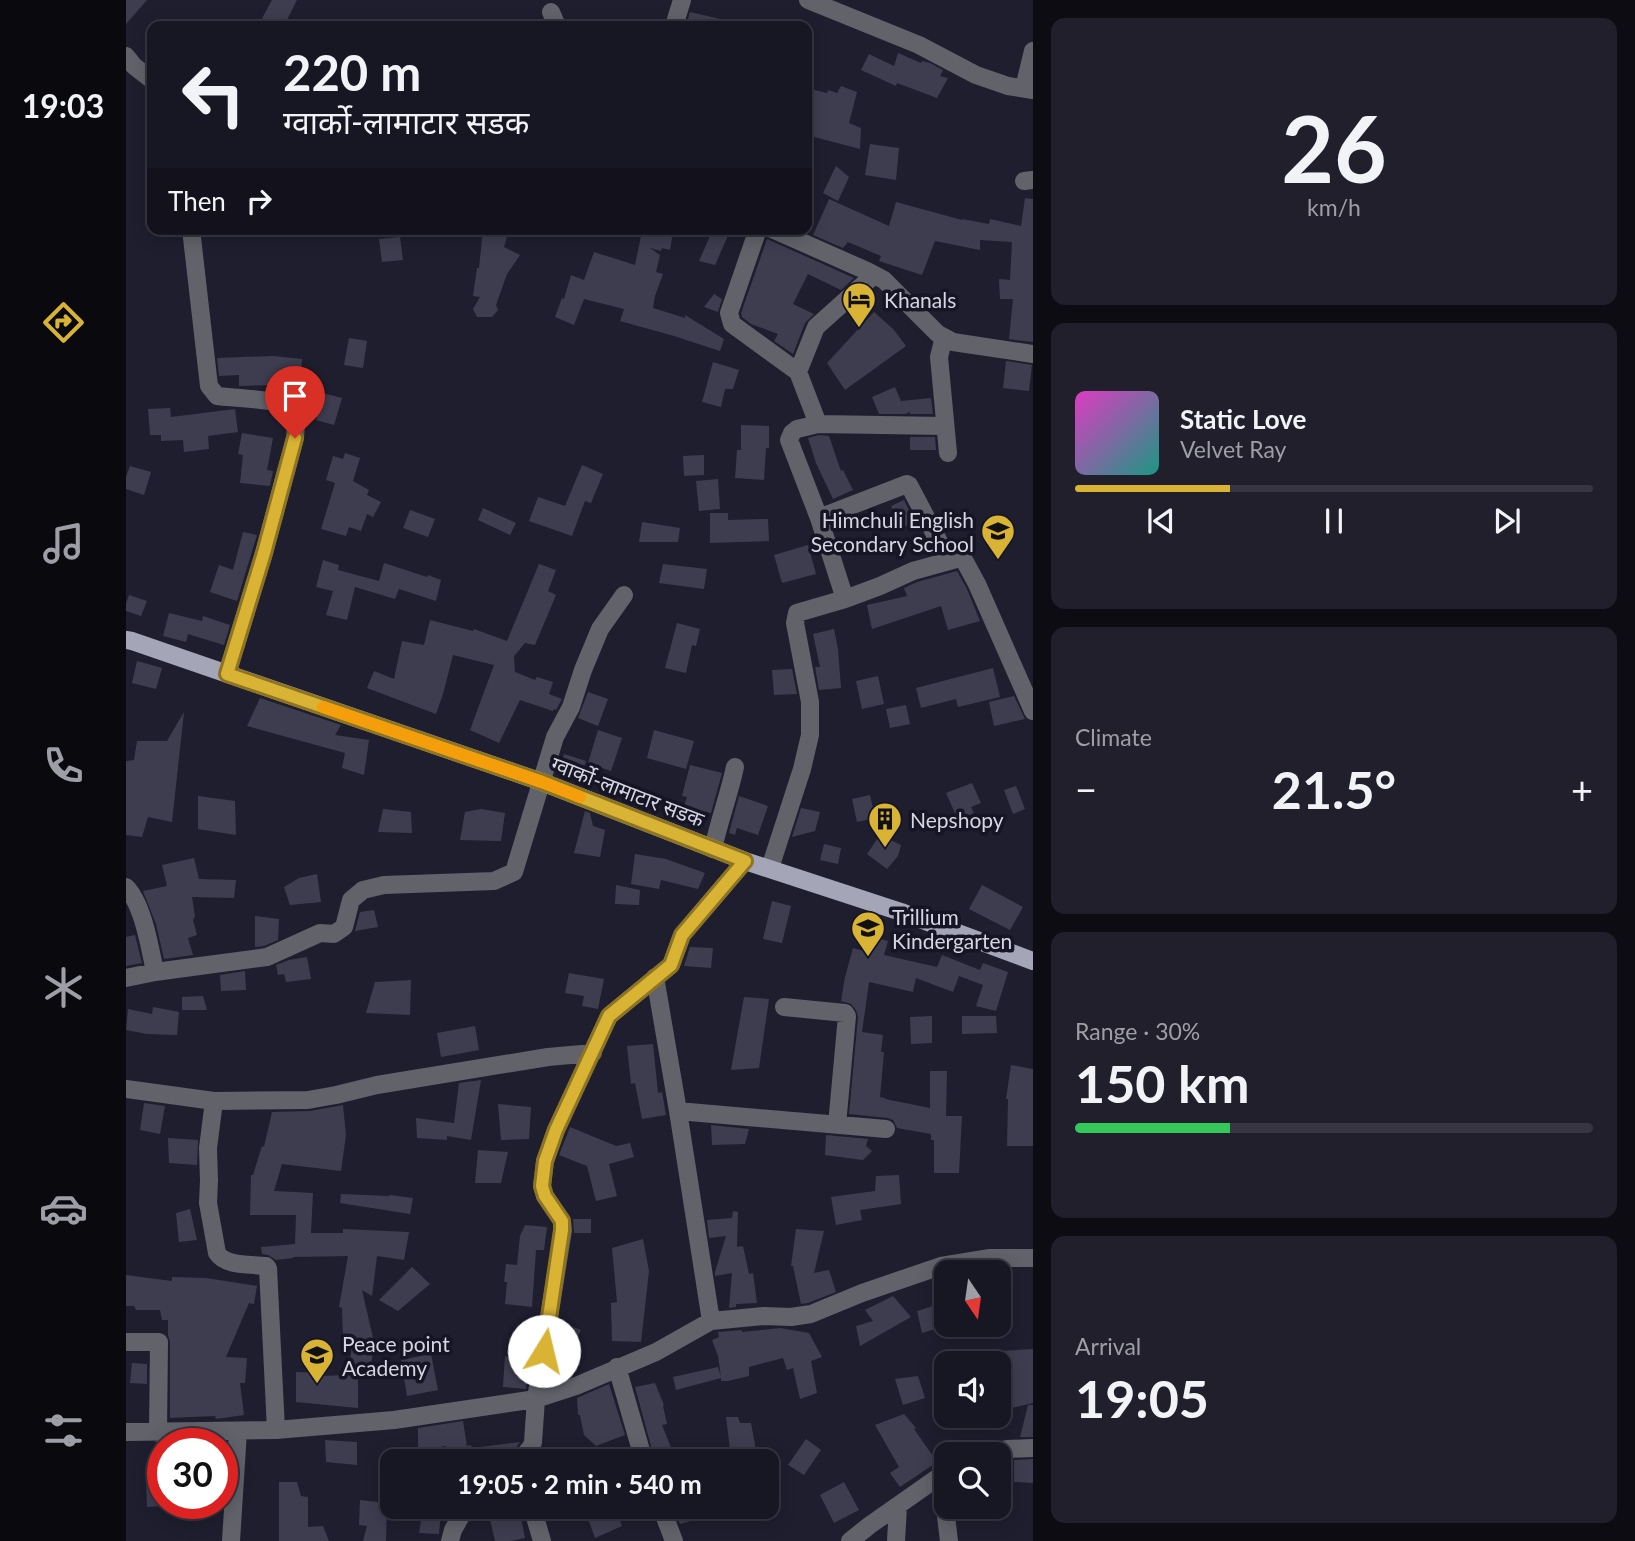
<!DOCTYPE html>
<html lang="en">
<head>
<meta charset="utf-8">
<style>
  :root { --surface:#171623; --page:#201f2b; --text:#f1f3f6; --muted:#9e9fa6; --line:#363541; --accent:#d9b334 }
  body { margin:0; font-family:Lato,"Noto Sans Devanagari",sans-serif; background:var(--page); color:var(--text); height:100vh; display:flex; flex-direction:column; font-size:26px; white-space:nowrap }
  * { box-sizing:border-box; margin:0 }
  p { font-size:23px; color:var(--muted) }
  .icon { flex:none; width:38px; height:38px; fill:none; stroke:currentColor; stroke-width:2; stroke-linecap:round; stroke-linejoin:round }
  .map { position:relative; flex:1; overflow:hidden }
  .side { display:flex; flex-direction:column; gap:18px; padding:18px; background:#0d0c13; width:602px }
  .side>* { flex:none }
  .banner { position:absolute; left:21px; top:21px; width:665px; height:214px; border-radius:14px; box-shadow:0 4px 18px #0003,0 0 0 2px var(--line); background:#171623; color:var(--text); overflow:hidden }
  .needle { width:46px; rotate:167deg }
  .fabs { position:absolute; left:808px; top:1260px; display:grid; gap:14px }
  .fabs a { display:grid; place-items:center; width:77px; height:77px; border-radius:14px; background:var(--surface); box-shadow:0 4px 18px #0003,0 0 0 2px var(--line); font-size:35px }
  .speed { position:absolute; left:21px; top:1428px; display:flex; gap:14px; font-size:35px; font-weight:700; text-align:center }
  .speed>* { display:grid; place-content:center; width:91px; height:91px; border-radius:50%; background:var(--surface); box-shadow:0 4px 18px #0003,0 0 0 2px var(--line); line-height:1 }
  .speed .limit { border:10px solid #d22; background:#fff; color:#111 }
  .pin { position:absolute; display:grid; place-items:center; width:60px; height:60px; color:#fff; margin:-72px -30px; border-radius:50% 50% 50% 0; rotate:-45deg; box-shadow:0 0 7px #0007 }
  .pin .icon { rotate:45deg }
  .me { position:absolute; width:77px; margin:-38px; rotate:9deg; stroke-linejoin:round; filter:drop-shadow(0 0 5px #0008) }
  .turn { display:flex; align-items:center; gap:24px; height:147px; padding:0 21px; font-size:32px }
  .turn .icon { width:91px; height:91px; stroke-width:2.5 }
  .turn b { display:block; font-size:49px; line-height:60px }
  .then { display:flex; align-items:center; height:66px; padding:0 21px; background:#0003; gap:14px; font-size:26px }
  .big { font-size:52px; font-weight:700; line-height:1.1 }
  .side .card { flex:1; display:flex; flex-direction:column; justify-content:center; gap:10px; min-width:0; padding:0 24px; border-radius:14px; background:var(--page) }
  .side .dial { align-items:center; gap:0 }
  .dial b { font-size:91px; line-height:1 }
  .song { display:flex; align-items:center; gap:21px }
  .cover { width:84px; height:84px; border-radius:10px; background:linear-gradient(135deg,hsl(310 70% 55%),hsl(170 70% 35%)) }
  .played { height:7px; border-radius:4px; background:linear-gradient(90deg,var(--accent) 30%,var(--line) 30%) }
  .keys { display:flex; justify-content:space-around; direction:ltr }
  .heat { display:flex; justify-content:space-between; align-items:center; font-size:38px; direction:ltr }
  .charge { height:10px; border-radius:5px; background:linear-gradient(90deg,#34c759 30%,var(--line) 0) }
  .trip { position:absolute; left:254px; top:1449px; width:399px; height:70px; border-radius:14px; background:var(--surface); box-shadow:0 4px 18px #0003,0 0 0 2px var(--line); font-weight:700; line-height:70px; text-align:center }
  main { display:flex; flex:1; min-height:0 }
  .tab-bar { display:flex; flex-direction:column; width:126px; justify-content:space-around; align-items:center; background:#09090e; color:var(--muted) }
  .tab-bar .icon { width:49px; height:49px }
  .tab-bar .current { color:var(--accent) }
  .tab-bar b { font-size:32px; color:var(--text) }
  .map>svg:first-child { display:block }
</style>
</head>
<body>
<main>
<nav class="tab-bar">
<b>19:03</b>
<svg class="icon current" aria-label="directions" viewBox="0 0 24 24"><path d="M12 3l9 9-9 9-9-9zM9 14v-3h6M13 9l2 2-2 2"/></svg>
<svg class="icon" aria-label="music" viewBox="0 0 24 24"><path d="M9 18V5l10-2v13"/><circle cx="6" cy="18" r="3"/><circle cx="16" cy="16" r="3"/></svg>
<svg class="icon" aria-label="phone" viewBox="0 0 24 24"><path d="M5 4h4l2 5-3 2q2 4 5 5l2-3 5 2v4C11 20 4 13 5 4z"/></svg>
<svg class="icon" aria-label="climate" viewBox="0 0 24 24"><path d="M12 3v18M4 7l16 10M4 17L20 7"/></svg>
<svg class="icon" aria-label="car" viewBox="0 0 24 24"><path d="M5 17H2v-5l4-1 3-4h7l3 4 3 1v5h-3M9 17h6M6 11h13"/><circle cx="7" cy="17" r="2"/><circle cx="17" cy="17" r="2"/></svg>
<svg class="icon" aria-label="filters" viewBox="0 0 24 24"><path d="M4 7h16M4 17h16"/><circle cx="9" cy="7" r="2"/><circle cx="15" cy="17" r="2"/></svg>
</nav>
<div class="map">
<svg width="907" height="1541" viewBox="0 0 907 1541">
  <rect width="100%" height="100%" fill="#1f1e2f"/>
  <path fill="#3e3d50" d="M0 0H21L0 24Z
    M146 0H171L158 26H132Z
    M564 12 603 21V26H560Z
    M772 53 795 63 796 61 804 63 817 70 814 76 822 78 811 98 771 83 770 86 735 70 743 54 768 66Z
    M715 86 731 92 723 123 735 128 734 149 681 135V88L701 93 702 90 711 93Z
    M744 144 773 148 770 180 739 175Z
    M710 166 723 177 712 201 697 193Z
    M899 198 907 199V342L883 339 887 299H874L873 279 884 280 886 242 854 240V250L809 241 796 275 753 261 755 256 722 242 717 248 687 235 703 199 763 226 770 202 836 220V219L863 224 864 219 895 226Z
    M357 229H383L378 247 394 255 381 274 370 305 372 310 366 317H351L347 309 354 297 347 296 351 268H353Z
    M527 229H539L547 232 544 250 536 248 535 251 524 248 534 255 530 272 537 274 529 296 527 308 559 318V315L598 339 594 351 548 336 494 321 498 309 458 299 448 325 429 317 436 298 438 299 445 275 458 280 468 252 509 265 516 231 525 233Z
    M587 229H605L589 265 573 261Z
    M274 237 277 260 256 262 253 239Z
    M641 239 728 278 715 290 682 274 667 304 688 314 679 323 667 354 648 341 652 334 625 324 616 317 615 313Z
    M588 294 596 299 592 312 578 307Z
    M748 312 768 330 780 346 719 390 701 363Z
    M223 338 241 341 237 368 218 365Z
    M147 356 176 359 173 392 149 391V385L113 386V375L93 376 91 358Z
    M880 361 906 365 903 391 877 388Z
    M587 362 613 370 607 389H599L595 407 576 402Z
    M769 387 775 401 805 398 807 414H784V412L779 414H753L746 397Z
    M197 393 216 398 208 425 190 420Z
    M44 408 45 417 109 409 112 432 82 436 83 449 58 452 57 440 35 441V435H24L22 409Z
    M615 425 643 426V448H640L638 480 609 478 611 450H615Z
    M116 433 147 438 141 470 147 471 144 486 114 483 117 455 112 454Z
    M693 435 703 436 715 471 717 470 727 490 707 499 690 463 682 438Z
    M784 437H809L810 450H784Z
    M219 453 234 458 227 481 243 490 241 495 255 502 247 517 241 514 235 531 223 527 220 536 195 529 209 483 200 480 207 456 217 459Z
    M578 455V475L558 476 557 456Z
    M456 465 477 474 465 503 459 501 446 536 403 521 412 497 439 506Z
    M4 466 25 472 18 495 0 489V477Z
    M592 479 594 509 573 511 570 481Z
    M778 500 789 522 775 528 765 506Z
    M357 508 390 523 384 535 352 520Z
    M284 510 309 519 302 537 277 528Z
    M584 513H602V520L642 519 643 541 584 543Z
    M516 522 554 528 552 542H513Z
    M117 532 131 535 111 601 84 592 93 565 107 570Z
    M682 545 690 574 656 583 648 555Z
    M197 560 213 565 212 570 253 581 258 563 301 577 302 575 315 580 310 601 273 589 269 599 229 587 221 620 200 615 207 591 190 587Z
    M413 564 430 570 422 591 430 595 409 645 399 643 388 656 389 672 409 680 411 677 427 682 423 694 436 699 430 710 428 709 427 711 394 700 373 743 344 730 368 665 327 655 317 694 310 714 241 688 248 671 268 679 276 641 298 645 304 620 347 631 348 629 381 641Z
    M537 564 581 569 578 589 533 583Z
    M831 571 841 589 854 621 822 630 815 606 746 629 741 605 781 596 778 588 791 582Z
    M3 595 21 601 15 616 0 611V603Z
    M43 613 76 621 77 616 104 625 98 645 62 634 60 642 37 636Z
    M551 623 574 629 570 646 566 645 560 673 539 668Z
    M708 629 712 649 715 688 693 690 689 667H694L687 634Z
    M11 661 36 668 30 689 6 683Z
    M867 668 874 697 832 707 830 699 795 708 790 688Z
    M666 669 671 694 648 695 646 670Z
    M752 676 758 704 736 709 730 681Z
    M462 692 482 699 472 726 452 718Z
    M888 696 899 719 868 726 863 702Z
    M134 698 215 725 209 735 243 740 238 775 216 768 219 753 121 726Z
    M780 705 784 724 764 728 760 709Z
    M58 712 46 822 22 817 16 837 0 835V761L8 760 11 741H41Z
    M472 730 496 738 485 771 462 763Z
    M528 730 568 741 560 769 521 758Z
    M438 754 460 761 455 777 433 770Z
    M564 765 596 773 585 813 558 806 561 797 556 796Z
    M846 783 855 803 845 807 848 813 832 820 820 793Z
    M890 786 899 809 887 814 878 790Z
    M744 795 749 818 731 822 726 799Z
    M72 796 109 801 110 835 72 829Z
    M613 796 642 806 632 835 611 828 609 835 603 833Z
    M675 808 694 812 689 831 666 837Z
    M257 809 285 812 286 833 252 832Z
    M355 809 379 813 375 841 334 840 339 812Z
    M459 811 464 813 467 826 479 830 474 857 448 853Z
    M754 835 775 845 772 856 761 869 741 854Z
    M698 844 715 848 712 864 694 860Z
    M509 854 540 859 579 873 572 889 535 880 533 889 505 884Z
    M68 858 73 879 110 880 108 898 66 897 69 916 67 920 71 935 62 938 67 955 38 959 30 924 17 891 41 886 36 865Z
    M191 874 195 902 164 905 158 887 173 878Z
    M490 885 514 890 513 905 489 904Z
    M856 885 897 907 884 930 843 909Z
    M646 901 665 906 656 943 637 939Z
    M248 910 252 927 229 931 234 912Z
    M129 916 153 919 152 940 138 946 129 947Z
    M9 935 16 963 0 966V937Z
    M747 937 762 941 758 955 811 967 816 955 854 970 857 963 882 972 870 1011 850 1006 857 985 833 976 827 992 790 978 787 992 743 982 736 1032 757 1035 755 1052H758L754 1097 759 1098V1099L804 1108V1071H821L820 1116H836L833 1173H808V1140H805V1134L771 1128 767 1120 762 1118 723 1114 732 1017 730 1010 725 1004 715 1001 719 977 727 948 741 952Z
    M564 947 587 948 585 968 558 966Z
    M181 957 185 979 160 982 158 974 152 975 150 965 163 960Z
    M119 971 120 990 95 991 94 975Z
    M443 973 478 979 472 1009 456 1006 458 996 439 993Z
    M285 980 284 1015 240 1013 249 982Z
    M77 996 81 1010H56V997Z
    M618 997 643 999 633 1068 605 1070Z
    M27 1007 53 1012 51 1035 21 1034 0 1030 2 1009 26 1014Z
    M806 1016V1043L785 1044 784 1017Z
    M836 1016H870L871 1033 836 1034Z
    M349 1026 353 1050 315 1057 311 1033Z
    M527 1044 532 1093 536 1092 540 1115 516 1119 509 1083 505 1084 501 1046Z
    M885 1065 907 1069V1146H881L882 1099H880Z
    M355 1080 345 1140 321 1136V1140L291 1138 290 1118 328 1123 333 1083Z
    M18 1103 39 1106 34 1134 14 1130Z
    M372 1104 405 1107 403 1139 375 1140Z
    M217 1105 220 1135 215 1171 156 1164 148 1191 187 1193 185 1233H217V1229L283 1232 278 1260 251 1256 246 1296 236 1290 248 1342 244 1376H232V1408L170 1402V1372L194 1373V1376L222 1375 227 1339 217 1340 216 1308 213 1307 222 1256 167 1257V1258L150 1260 142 1255 136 1254 135 1247 169 1244 170 1215H124L125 1175H127L136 1146 138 1147 146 1112 184 1111Z
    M585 1125 623 1129 619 1144 586 1145Z
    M444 1127 490 1146 504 1143 508 1157 483 1164 491 1196 470 1201 461 1166 433 1155Z
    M700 1135 742 1139 740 1146 746 1151 737 1160 699 1155Z
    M42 1138 72 1140 71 1165 43 1163Z
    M352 1150 382 1152 375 1183H349Z
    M773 1175 775 1204 734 1210 736 1220 710 1225 705 1197 749 1191 750 1176Z
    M215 1194 263 1196 264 1195 287 1198 284 1214 214 1203Z
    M64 1209 71 1240 53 1242 50 1213Z
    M607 1211 612 1212 611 1247 617 1246 623 1274 627 1273 631 1303 610 1304V1307L603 1308 606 1273 589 1276V1272L600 1236 583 1238 581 1220 606 1218Z
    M447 1219H465V1233H448Z
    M399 1225 421 1227 418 1250H410L406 1307 379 1304 381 1282H378L380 1264 391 1265 394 1236Z
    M670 1229 698 1231 688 1273 703 1270 710 1292 682 1303 675 1304 667 1266H665Z
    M517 1239 523 1271 515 1342 486 1341 485 1303 491 1302 486 1248Z
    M286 1267 304 1284 272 1311 253 1300Z
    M0 1275 46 1281V1277L80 1278 131 1286 128 1304 123 1303 100 1357 121 1358 119 1383H114L118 1415 90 1419 89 1416 44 1418V1342L42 1335V1320H36L34 1310H10L8 1306H0Z
    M767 1296 785 1317 734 1346 730 1326 747 1321 739 1310Z
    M810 1305 820 1326 796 1333 791 1311Z
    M437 1323 455 1330 443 1357 429 1352 431 1337Z
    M654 1328 683 1333 696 1357 685 1361 691 1393 674 1399 667 1368 661 1370 657 1358 623 1367V1376L602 1381H595V1378L550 1390 547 1377 592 1367 595 1377 592 1356 586 1340 593 1337 592 1332 616 1330V1332Z
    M907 1349V1403L873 1411V1351Z
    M305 1354 312 1390 281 1396 275 1360Z
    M379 1356 403 1359 400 1389 377 1387Z
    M6 1363 21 1364V1384L4 1383Z
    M792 1376 799 1398 777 1405 769 1379Z
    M529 1383 538 1405 537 1406 541 1424 536 1425 548 1455 531 1461H529L509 1387Z
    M483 1384 499 1435 470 1446 458 1435 454 1415H452L451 1398Z
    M902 1405H907V1437H894Z
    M778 1414 790 1428 788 1429 811 1462 774 1487 764 1473 773 1467 749 1425Z
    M600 1417H612L614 1423H625L632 1461H574L573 1455 604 1449Z
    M337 1421 341 1446 345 1445 346 1448 394 1442 383 1457 375 1461H305L314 1457V1453L321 1452 320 1446 292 1451V1428Z
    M680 1439 695 1450 678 1475 662 1465Z
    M199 1440 231 1442V1465L200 1462Z
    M907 1459V1483L888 1482V1460Z
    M20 1482 37 1483V1506L21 1507Z
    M153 1482H171L175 1496 182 1497V1527L197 1526 203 1541H153Z
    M718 1482 733 1510 708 1523 694 1495Z
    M234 1500 261 1503 260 1541H237L241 1526 233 1525Z
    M380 1507H395L397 1517 395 1518 399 1538 385 1541H369L362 1511Z
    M458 1507H489L496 1526 469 1538Z
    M547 1507H601V1511L554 1524Z
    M297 1509 315 1512 313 1534 293 1533Z"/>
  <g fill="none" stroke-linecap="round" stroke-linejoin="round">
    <path stroke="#62626b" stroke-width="18" d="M682 0 793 45 850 75 882 86 907 90
      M425 12 431 26
      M548 26 556 0
      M0 56 8 66 26 80
      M898 88 907 51
      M898 181 907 180
      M65 229 83 386 91 396C106 398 153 399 162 407 171 414 170 428 169 438L138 553 101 674
      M632 229 603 313 606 324 672 372 692 424
      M646 229 741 271 758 280 812 334 827 342 907 354
      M818 337 813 357 822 453
      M672 372 690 327 748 275
      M693 518 781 484 783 485 823 561
      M719 599 693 518 663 440 666 433 671 429 692 424 819 426
      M587 849C593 821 603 795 609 767
      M644 868 676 769 684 735V702L669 623 671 613 719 599 754 586 787 571 834 558 838 560 851 584 907 711
      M0 887C17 904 24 948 29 972
      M529 977 552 1111 585 1321
      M0 978 29 972 141 957 194 933 208 934 218 927 225 900 237 890 258 885 368 881 388 872 429 737 445 707 457 670 474 629 498 595
      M658 1007 719 1013 721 1016 711 1125
      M0 1089 88 1101 182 1100 210 1095 251 1085 422 1057 467 1053
      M88 1101 82 1148 83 1181 82 1203 91 1253C100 1267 125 1264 140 1266L142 1268 150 1430
      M552 1111 760 1129
      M0 1342H33L32 1433
      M491 1367 518 1461
      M0 1432 150 1430 268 1420 410 1399 450 1386 530 1352 585 1321 638 1316 665 1317 685 1314 736 1293 815 1266 864 1258H907
      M857 1454 881 1449 907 1448
      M393 1461 405 1447 407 1442 410 1399 437 1230 436 1221 419 1196 416 1186 419 1161 430 1130 483 1016 545 965 556 935 619 861
      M815 1474 823 1541
      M406 1507 416 1541
      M535 1507 548 1541
      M105 1541 112 1431
      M324 1541 327 1530 340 1507
      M724 1541 744 1525 821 1471
      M770 1541 772 1506"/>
    <path stroke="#a5a5b8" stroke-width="18" d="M0 640 6 641 416 782 619 861 775 912 907 961"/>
  </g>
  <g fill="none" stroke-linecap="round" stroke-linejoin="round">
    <g stroke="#8d7422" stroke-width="18">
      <path id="route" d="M169 438 138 553 101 674 416 782 619 861 556 935 545 965 483 1016 430 1130 419 1161 416 1186 419 1196 436 1221V1230L418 1351"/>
    </g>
    <use href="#route" stroke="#d9b334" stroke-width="12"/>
    <path stroke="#f59e0b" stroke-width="12" d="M197 707 416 782 454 797"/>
  </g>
  <defs>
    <g id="hotel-pin" transform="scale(1.75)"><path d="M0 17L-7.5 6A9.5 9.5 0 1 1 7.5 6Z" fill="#d9b334" stroke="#161525"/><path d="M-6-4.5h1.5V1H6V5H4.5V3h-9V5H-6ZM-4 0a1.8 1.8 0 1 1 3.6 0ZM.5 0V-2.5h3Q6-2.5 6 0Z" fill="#111"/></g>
    <g id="school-pin" transform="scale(1.75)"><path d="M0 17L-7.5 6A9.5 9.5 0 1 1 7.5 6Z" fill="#d9b334" stroke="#161525"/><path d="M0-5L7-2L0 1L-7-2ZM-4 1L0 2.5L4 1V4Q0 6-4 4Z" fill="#111"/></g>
    <g id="building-pin" transform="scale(1.75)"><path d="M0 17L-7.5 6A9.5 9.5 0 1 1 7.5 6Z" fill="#d9b334" stroke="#161525"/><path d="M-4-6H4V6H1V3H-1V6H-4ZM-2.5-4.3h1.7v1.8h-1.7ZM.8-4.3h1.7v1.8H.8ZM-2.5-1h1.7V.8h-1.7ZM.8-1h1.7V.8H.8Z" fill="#111"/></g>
  </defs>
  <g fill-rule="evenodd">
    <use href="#hotel-pin" x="733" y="299"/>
    <use href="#school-pin" x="872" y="531"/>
    <use href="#building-pin" x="759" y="819"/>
    <use href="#school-pin" x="742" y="928"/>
    <use href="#school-pin" x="191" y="1355"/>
  </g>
  <g text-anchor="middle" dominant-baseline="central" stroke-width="7" stroke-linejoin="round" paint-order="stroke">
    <g font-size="21" fill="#d5d6e1" stroke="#161525" text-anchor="start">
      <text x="758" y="299">Khanals</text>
      <text x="848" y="519" text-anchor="end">Himchuli English<tspan x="848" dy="24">Secondary School</tspan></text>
      <text x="784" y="819">Nepshopy</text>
      <text x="766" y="916">Trillium<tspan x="766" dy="24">Kindergarten</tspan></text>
      <text x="216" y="1343">Peace point<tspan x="216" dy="24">Academy</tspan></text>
    </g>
    <g font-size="21" fill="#d5d6e1" stroke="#161525">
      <text transform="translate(502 791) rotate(21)">ग्वार्को-लामाटार सडक</text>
    </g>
  </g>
</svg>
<div class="fabs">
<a><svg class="needle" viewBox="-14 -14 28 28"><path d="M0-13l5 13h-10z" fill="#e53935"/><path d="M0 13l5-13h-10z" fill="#9e9fa6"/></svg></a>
<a><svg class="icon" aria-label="sound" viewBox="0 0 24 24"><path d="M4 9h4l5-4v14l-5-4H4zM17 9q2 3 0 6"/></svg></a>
<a><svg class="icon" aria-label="search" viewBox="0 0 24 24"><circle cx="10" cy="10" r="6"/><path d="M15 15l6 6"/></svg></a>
</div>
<div class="speed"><div class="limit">30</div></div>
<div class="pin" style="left:169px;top:438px;background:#d93025"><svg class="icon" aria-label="arrive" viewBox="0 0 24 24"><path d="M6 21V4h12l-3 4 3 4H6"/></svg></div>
<svg class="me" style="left:418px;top:1351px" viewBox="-20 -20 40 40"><circle r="19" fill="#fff"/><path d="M0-13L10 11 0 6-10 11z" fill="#d9b334"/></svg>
<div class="trip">19:05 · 2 min · 540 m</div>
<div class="banner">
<div class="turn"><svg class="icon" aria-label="left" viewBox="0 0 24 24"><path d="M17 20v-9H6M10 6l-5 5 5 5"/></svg><div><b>220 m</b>ग्वार्को-लामाटार सडक</div></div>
<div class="then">Then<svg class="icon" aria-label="right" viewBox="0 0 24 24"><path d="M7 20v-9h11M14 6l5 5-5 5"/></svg></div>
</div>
</div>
<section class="side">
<div class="card dial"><b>26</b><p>km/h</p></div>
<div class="card">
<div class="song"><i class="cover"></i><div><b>Static Love</b><p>Velvet Ray</p></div></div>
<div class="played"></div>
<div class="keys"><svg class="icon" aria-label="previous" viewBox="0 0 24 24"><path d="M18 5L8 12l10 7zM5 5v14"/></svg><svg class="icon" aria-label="pause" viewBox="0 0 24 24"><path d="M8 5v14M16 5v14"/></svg><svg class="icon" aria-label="next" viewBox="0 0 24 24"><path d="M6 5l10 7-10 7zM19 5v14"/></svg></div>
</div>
<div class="card"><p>Climate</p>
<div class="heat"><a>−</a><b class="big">21.5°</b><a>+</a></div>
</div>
<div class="card"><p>Range · 30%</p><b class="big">150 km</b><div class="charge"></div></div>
<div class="card"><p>Arrival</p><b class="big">19:05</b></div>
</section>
</main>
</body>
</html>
